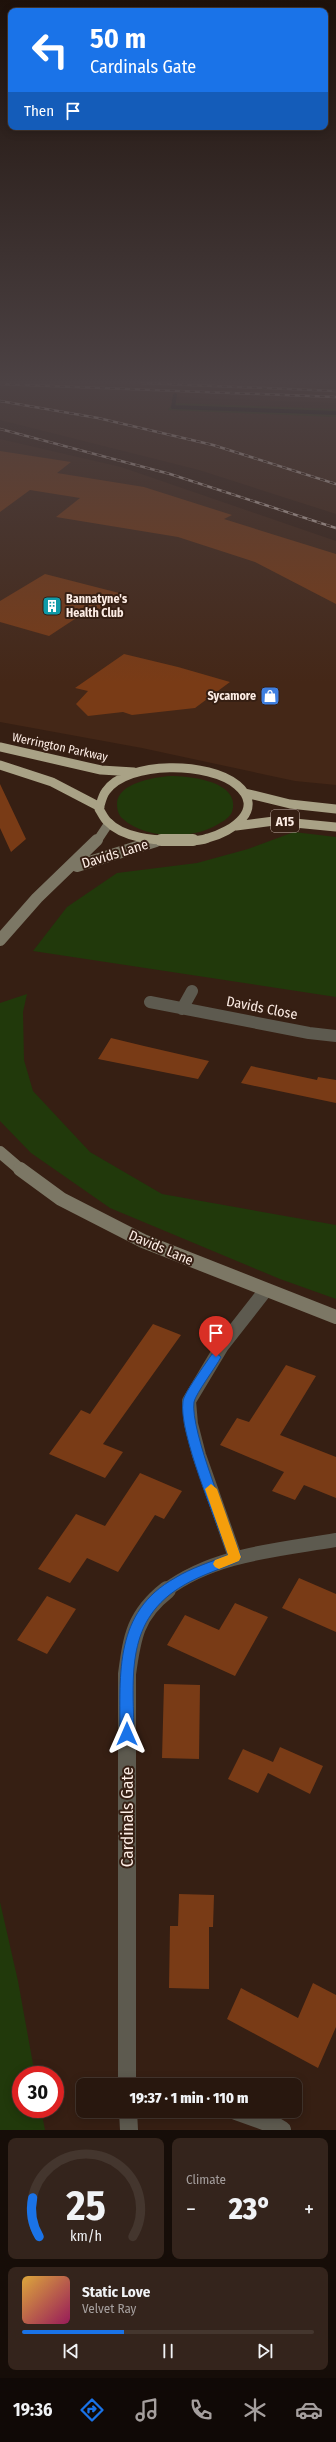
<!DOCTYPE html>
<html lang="en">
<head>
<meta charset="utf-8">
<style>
  :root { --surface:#28170e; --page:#34241c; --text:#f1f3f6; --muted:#a59f9e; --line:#44362e; --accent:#1a73e8 }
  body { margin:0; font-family:"Fira Sans Condensed",sans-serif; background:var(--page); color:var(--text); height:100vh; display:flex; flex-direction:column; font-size:15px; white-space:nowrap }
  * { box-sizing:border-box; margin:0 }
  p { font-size:13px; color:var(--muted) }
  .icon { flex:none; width:22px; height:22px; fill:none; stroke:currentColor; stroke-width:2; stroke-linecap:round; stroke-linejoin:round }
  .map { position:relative; height:2130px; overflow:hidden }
  .panel { display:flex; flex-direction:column; gap:8px; padding:8px; background:#160d08; flex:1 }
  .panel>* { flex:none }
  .hud { position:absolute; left:8px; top:8px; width:320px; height:122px; border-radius:8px; box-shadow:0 2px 10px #0003,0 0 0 1px var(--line); background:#1a73e8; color:#fff; overflow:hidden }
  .speed { position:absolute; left:12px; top:2066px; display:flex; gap:8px; font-size:20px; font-weight:700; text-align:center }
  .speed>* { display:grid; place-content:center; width:52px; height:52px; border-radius:50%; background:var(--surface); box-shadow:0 2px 10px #0003,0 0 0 1px var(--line); line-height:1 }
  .speed .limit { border:6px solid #d22; background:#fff; color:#111 }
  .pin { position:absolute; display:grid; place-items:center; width:34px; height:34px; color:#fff; margin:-41px -17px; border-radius:50% 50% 50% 0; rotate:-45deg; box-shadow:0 0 4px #0007 }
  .pin .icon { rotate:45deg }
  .me { position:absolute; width:44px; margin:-22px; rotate:0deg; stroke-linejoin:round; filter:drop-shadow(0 0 3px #0008) }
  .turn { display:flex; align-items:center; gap:14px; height:84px; padding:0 16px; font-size:18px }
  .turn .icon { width:52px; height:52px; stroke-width:2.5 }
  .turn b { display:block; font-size:28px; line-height:34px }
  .then { display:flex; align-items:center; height:38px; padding:0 16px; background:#0003; gap:8px; font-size:15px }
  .big { font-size:30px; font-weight:800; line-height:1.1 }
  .panel .card { flex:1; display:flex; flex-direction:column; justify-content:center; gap:6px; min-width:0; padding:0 14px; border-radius:8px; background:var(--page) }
  .panel .dial { align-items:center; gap:0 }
  .dial svg { height:104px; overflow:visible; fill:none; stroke:var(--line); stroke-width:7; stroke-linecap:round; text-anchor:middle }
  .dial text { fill:var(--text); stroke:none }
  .song { display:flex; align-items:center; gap:12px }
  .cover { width:48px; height:48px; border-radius:6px; background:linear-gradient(135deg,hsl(40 70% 55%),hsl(330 70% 35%)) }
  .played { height:4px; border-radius:2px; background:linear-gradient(90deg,var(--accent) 35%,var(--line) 35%) }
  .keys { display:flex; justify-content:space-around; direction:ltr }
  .heat { display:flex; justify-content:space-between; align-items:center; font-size:22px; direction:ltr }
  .panel .tiles { flex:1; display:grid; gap:8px; grid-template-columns:1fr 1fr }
  .card:last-child { grid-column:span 2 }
  .trip { position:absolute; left:76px; top:2078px; width:226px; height:40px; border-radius:8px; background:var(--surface); box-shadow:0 2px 10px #0003,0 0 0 1px var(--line); font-weight:800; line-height:40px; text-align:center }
  .tabs { display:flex; height:64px; justify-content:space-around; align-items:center; background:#100906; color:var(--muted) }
  .tabs .icon { width:28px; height:28px }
  .tabs .selected { color:var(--accent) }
  .tabs b { font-size:18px; color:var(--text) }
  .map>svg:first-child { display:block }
</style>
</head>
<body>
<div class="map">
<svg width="336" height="2130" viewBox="0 0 336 2130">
  <rect width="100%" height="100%" fill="#361f13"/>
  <path fill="#442717" d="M0 383H336V403L169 397 173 403 168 410 336 417V514L199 470 0 420Z
    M0 439 121 467 336 541V785L295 781 142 748 0 722Z"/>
  <path fill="#21390b" d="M173 403 336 409V417L168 410Z
    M170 776C189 776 242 781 232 812 229 819 220 823 213 827 189 839 145 839 123 819 118 815 117 809 117 803 118 783 155 777 170 776Z
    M294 832 336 837V997L33 951 67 907 117 873 197 863 248 849Z
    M27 994 23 1012 24 1060 33 1091 90 1152 162 1194 336 1225V1299L280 1279 110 1208 31 1153 0 1121V1003Z
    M0 1902 18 1981 35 2075H21V2109H41L45 2130H0Z"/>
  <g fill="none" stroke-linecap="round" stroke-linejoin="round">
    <path stroke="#030e0f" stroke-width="4" d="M175 395 173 407 336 413"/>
  </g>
  <path fill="#793b16" d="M0 451 71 462 57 473 144 487 232 515 224 519 336 554V604L255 562 178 537 56 517 80 498 30 490 0 512Z
    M45 574 123 594 93 613 87 611 49 636 0 622V601Z
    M124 654 178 667 230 682 195 708 132 715 123 712 88 716 76 704 88 691 75 688Z
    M0 784 26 839 11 852 0 828Z
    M111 1038 144 1046 209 1061 198 1079 98 1059Z
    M251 1066 317 1080 318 1077 336 1080V1103L241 1083Z
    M153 1324 181 1335 103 1444 123 1452 105 1478 49 1454 81 1410 90 1414Z
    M286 1365 316 1376 280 1435 336 1457V1498L304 1485 295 1500 272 1491 284 1472 220 1445 237 1418 249 1422Z
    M140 1473 182 1491 164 1519 155 1515 118 1572 87 1558 70 1583 38 1569 76 1514 105 1526Z
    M299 1578 336 1594V1632L282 1608Z
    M47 1596 76 1609 47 1654 17 1640Z
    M235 1603 268 1617 235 1676 167 1645 185 1615 219 1630Z
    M164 1684 200 1685 199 1759 162 1758Z
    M280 1747 323 1766 310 1794 268 1773 258 1793 228 1779 243 1749 273 1762Z
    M179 1894 214 1895 213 1927H209V1989L169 1988 170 1926H178Z
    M313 1983 336 1995V2027L318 2068 227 2019 241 1988 298 2018Z"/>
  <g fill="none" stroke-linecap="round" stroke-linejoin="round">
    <path stroke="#5d5a4f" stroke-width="12" d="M150 1002 309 1033 336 1036
      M182 1009 192 991"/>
    <path stroke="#5d5a4f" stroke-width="14" d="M235 1557 199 1455 191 1424 189 1401 222 1346 265 1291
      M165 1591C214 1554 278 1550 336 1540"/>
    <path stroke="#5d5a4f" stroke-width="18" d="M127 2085V1674C132 1637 135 1615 167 1590
      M128 2111 129 2130
      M236 2111 272 2124 282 2130"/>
    <path stroke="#7c7765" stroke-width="9" d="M97 841 109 823"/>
    <path stroke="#7c7765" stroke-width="12" d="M77 866 156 841
      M0 940 37 898 97 840
      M0 1152 21 1170"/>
    <path stroke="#7c7765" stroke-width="14" d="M20 1169 61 1199 143 1241 336 1317"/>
    <path stroke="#a9a286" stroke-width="9" d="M0 747 101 770 134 772
      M0 765 52 782 100 807
      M245 793 290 804 336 809
      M236 826 274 821 336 827
      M174 841C154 840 123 838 108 822 104 819 102 813 99 809 101 803 102 796 106 791 128 760 210 762 237 785 266 809 232 832 208 838 201 841 192 841 184 841"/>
    <path stroke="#a9a286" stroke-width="12" d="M161 840H193"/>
    <g stroke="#cdbcb3" stroke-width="2.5">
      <path id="rail" d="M142 383 336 391
        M0 384 336 397
        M0 401 98 418 213 445 336 484
        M0 429 170 474 336 528"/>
    </g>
    <use href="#rail" stroke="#361f13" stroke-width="1.5" stroke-dasharray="5" stroke-linecap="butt"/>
  </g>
  <linearGradient id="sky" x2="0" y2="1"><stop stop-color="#1e110a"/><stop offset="0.56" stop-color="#4c4244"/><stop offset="1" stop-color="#4c4244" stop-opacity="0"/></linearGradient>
  <rect width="336" height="682" fill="url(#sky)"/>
  <path fill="#1a73e8" stroke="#114b97" d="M216 1353 221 1357C216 1367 196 1393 194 1402 190 1431 230 1526 241 1557L239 1561C221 1569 201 1575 184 1585 125 1619 133 1675 134 1734L132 1738 127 1740 122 1738 120 1734C120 1673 114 1612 175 1578 191 1568 211 1562 228 1555 217 1522 178 1432 183 1401 184 1393 206 1363 212 1354Z"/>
  <path fill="#f59e0b" d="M211 1484 217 1489 241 1557 239 1561 219 1569 215 1567 213 1564 215 1560 228 1555 205 1489Z"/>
  <defs>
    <g id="building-square" transform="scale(1)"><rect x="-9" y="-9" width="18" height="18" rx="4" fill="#0f9aa8" stroke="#361f13"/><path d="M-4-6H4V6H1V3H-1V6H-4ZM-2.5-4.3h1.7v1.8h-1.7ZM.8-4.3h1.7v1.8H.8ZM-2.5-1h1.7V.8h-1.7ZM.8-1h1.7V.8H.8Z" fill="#fff"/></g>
    <g id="shop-square" transform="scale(1)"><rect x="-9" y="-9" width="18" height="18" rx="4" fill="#3f7fe0" stroke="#361f13"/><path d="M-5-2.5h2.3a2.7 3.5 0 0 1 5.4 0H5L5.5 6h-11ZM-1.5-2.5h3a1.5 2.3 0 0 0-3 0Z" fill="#fff"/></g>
  </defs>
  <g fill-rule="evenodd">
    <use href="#building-square" x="52" y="606"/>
    <use href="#shop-square" x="270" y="696"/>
  </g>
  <g text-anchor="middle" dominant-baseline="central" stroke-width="4" stroke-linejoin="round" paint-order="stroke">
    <g font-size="12" font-weight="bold" fill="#fdede5" stroke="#361f13" text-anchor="start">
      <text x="66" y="599">Bannatyne's<tspan x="66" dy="14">Health Club</tspan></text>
      <text x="256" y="696" text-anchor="end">Sycamore</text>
    </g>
    <g font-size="12" fill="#fdede5" stroke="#361f13">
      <text transform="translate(60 747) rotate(12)">Werrington Parkway</text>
    </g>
    <rect fill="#361f13" stroke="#c1afa6" stroke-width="1" x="271" y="810" width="28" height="22" rx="3"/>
    <g font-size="13" font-weight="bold" fill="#fdede5">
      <text x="285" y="821">A15</text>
    </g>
    <g font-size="14" fill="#fdede5" stroke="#361f13">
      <text transform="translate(115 854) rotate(-17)">Davids Lane</text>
      <text transform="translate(262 1008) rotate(11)">Davids Close</text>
      <text transform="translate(161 1248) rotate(23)">Davids Lane</text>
    </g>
    <g font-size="17" fill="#fdede5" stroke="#361f13">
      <text transform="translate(127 1817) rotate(-90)">Cardinals Gate</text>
    </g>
  </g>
</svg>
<div class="speed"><div class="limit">30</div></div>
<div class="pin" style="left:216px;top:1357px;background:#d93025"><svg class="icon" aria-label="arrive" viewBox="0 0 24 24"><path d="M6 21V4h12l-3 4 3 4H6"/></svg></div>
<svg class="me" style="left:127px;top:1734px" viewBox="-20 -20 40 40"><path d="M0-17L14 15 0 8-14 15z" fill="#1a73e8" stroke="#fff" stroke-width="4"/></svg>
<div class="trip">19:37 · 1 min · 110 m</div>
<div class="hud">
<div class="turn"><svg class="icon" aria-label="left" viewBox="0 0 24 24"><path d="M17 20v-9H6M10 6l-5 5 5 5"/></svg><div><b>50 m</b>Cardinals Gate</div></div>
<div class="then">Then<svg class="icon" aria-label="arrive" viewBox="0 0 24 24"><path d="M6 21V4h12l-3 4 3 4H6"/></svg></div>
</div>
</div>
<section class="panel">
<div class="tiles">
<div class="card dial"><svg viewBox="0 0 100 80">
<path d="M14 69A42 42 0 1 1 86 69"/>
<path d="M14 69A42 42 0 0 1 9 39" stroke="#1a73e8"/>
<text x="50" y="56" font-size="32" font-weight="700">25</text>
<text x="50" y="72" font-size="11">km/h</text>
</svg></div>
<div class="card"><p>Climate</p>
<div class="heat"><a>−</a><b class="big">23°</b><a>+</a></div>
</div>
<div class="card">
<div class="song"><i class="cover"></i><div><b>Static Love</b><p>Velvet Ray</p></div></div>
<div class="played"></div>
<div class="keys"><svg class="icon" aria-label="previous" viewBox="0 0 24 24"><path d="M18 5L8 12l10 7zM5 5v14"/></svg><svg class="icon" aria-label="pause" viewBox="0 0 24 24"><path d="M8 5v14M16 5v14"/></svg><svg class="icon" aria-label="next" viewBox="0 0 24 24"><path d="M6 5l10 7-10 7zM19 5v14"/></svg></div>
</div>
</div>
</section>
<nav class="tabs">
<b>19:36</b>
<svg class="icon selected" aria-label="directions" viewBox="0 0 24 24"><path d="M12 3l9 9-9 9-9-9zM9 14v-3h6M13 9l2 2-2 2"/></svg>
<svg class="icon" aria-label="music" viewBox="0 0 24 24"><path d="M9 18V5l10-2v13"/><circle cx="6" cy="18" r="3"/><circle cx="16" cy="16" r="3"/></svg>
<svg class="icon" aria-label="phone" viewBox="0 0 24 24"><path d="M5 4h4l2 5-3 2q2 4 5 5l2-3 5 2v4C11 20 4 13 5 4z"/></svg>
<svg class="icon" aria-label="climate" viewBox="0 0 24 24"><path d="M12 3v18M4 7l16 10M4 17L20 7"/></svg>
<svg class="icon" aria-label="car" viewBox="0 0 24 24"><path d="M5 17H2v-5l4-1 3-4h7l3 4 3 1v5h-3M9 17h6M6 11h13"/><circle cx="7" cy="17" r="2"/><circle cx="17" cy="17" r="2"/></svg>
</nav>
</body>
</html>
